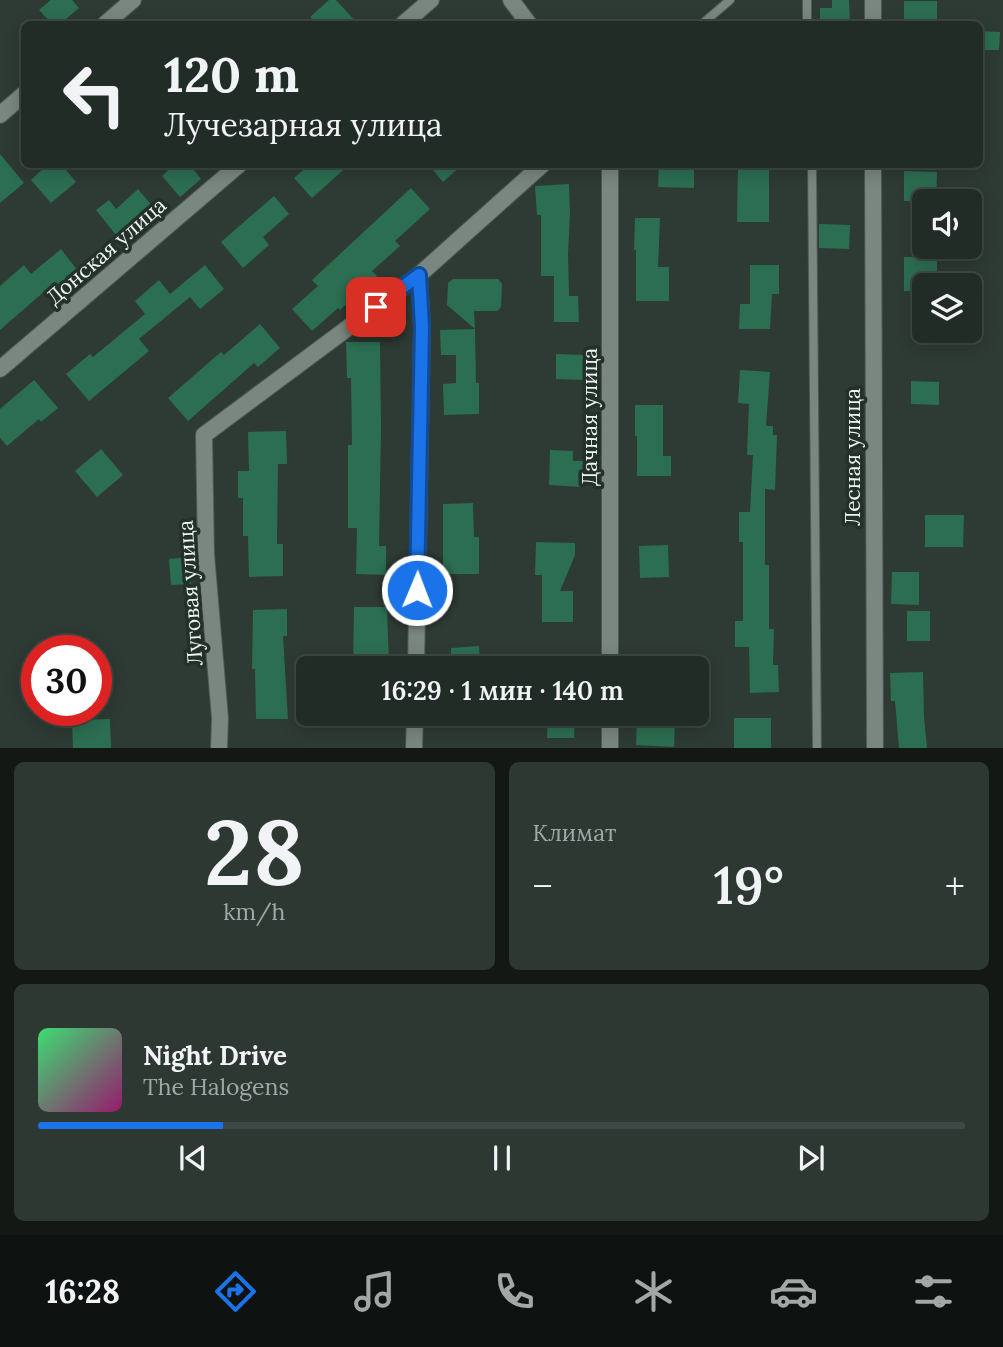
<!DOCTYPE html>
<html lang="ru">
<head>
<meta charset="utf-8">
<style>
  :root { --surface:#222c27; --page:#2e3833; --text:#f1f3f6; --muted:#a2a7a7; --line:#3f4844; --accent:#1a73e8 }
  body { margin:0; font-family:Lora,serif; background:var(--page); color:var(--text); height:100vh; display:flex; flex-direction:column; font-size:26px; white-space:nowrap }
  * { box-sizing:border-box; margin:0 }
  p { font-size:23px; color:var(--muted) }
  .icon { flex:none; width:38px; height:38px; fill:none; stroke:currentColor; stroke-width:2; stroke-linecap:round; stroke-linejoin:round }
  .map { position:relative; height:748px; overflow:hidden }
  .sheet { display:flex; flex-direction:column; gap:14px; padding:14px; background:#131815; flex:1 }
  .sheet>* { flex:none }
  .guide { position:absolute; left:21px; top:21px; width:962px; height:147px; border-radius:10px; box-shadow:0 4px 18px #0003,0 0 0 2px var(--line); background:#222c27; color:var(--text); overflow:hidden }
  .buttons { position:absolute; left:912px; top:189px; display:grid; gap:14px }
  .buttons a { display:grid; place-items:center; width:70px; height:70px; border-radius:10px; background:var(--surface); box-shadow:0 4px 18px #0003,0 0 0 2px var(--line); font-size:35px }
  .speed { position:absolute; left:21px; top:635px; display:flex; gap:14px; font-size:35px; font-weight:700; text-align:center }
  .speed>* { display:grid; place-content:center; width:91px; height:91px; border-radius:50%; background:var(--surface); box-shadow:0 4px 18px #0003,0 0 0 2px var(--line); line-height:1 }
  .speed .limit { border:10px solid #d22; background:#fff; color:#111 }
  .pin { position:absolute; display:grid; place-items:center; width:60px; height:60px; color:#fff; margin:-30px; border-radius:14px; box-shadow:0 4px 10px #0006 }
  .me { position:absolute; width:77px; margin:-38px; rotate:1deg; stroke-linejoin:round; filter:drop-shadow(0 0 5px #0008) }
  .turn { display:flex; align-items:center; gap:24px; height:147px; padding:0 28px; font-size:32px }
  .turn .icon { width:91px; height:91px; stroke-width:2.5 }
  .turn b { display:block; font-size:49px; line-height:60px }
  .big { font-size:52px; font-weight:600; line-height:1.1 }
  .sheet .card { flex:1; display:flex; flex-direction:column; justify-content:center; gap:10px; min-width:0; padding:0 24px; border-radius:10px; background:var(--page) }
  .sheet .dial { align-items:center; gap:0 }
  .dial b { font-size:91px; line-height:1 }
  .song { display:flex; align-items:center; gap:21px }
  .cover { width:84px; height:84px; border-radius:10px; background:linear-gradient(135deg,hsl(140 70% 55%),hsl(320 70% 35%)) }
  .played { height:7px; border-radius:4px; background:linear-gradient(90deg,var(--accent) 20%,var(--line) 20%) }
  .keys { display:flex; justify-content:space-around; direction:ltr }
  .heat { display:flex; justify-content:space-between; align-items:center; font-size:38px; direction:ltr }
  .sheet .tiles { flex:1; display:grid; gap:14px; grid-template-columns:1fr 1fr }
  .card:last-child { grid-column:span 2 }
  .trip { position:absolute; left:296px; top:656px; width:413px; height:70px; border-radius:10px; background:var(--surface); box-shadow:0 4px 18px #0003,0 0 0 2px var(--line); font-weight:600; line-height:70px; text-align:center }
  .tabs { display:flex; height:112px; justify-content:space-around; align-items:center; background:#0e1210; color:var(--muted) }
  .tabs .icon { width:49px; height:49px }
  .tabs .current { color:var(--accent) }
  .tabs b { font-size:32px; color:var(--text) }
  .map>svg:first-child { display:block }
</style>
</head>
<body>
<div class="map">
<svg width="1003" height="749" viewBox="0 0 1003 749">
  <rect width="100%" height="100%" fill="#2e3a34"/>
  <path fill="#2c6e52" d="M51 0H72L79 8 60 24H52L39 10Z
    M329 0H336L358 24H317L310 17Z
    M832 0H849L850 24H820V8H832Z
    M904 1H937V24H904Z
    M980 31 1000 32 999 50H980Z
    M0 154 24 183 0 203Z
    M48 164H61L76 182 51 203 31 180Z
    M175 164H189L201 179 180 197 162 176Z
    M310 164H350L312 198 294 178Z
    M428 164H463L443 182Z
    M659 164H694V188L658 187Z
    M738 164H769V222H737Z
    M904 171 937 172 936 201H904Z
    M569 184 570 213 568 254 569 296H578L579 322H554V276H541V215H537L535 186Z
    M411 188 430 209 395 241 400 246 372 271 377 276 340 310 338 308 312 331 292 309 318 286 312 280Z
    M138 189 158 213 143 227 135 218 116 235 96 210 109 200 116 209Z
    M274 196 289 214 263 237 269 245 243 268 221 242Z
    M635 218H660L658 267H669V301H636V250H634Z
    M819 224 850 225 849 249 819 248Z
    M61 249 78 271 58 288 54 283 0 330V286L24 265 31 274Z
    M904 257H937V285H924V291H904Z
    M205 265 224 289 200 309 190 297 139 339 149 351 89 401 66 374 90 354 93 357 145 314 135 301 159 280 170 294Z
    M750 265H779V294H772L770 329H739L740 304H750Z
    M453 279H498L502 284 501 307 497 311H474L475 329 447 305 448 283Z
    M260 324 280 348 258 367 254 363 188 421 168 398 221 352 224 355Z
    M475 329 476 383H479V414L444 415 443 384 456 383V355H441L440 330Z
    M346 342H380L381 428 379 546H386V575L356 574 357 528H348V445H352L351 378H347Z
    M556 354 583 355V360H589L588 374 583 373V380L556 379Z
    M740 370 770 372 766 426H773V435H777L775 490 765 489V565H769V629H774L773 665H778L779 692 750 693 749 647H735V621H743V542H739V512H750L753 455H747L749 404 738 403Z
    M34 380 58 408 41 422 39 419 7 446 0 438V409Z
    M911 381 939 382V405L911 404Z
    M635 405H663V456H671V476H637V436H635Z
    M286 431 287 464H278L277 544H283V576L249 577 248 536H243V498H238V471H249L248 432Z
    M101 449 123 475 97 497 75 471Z
    M550 450 573 451V461H583L582 487 549 485Z
    M473 503 474 537H479V574H443V504Z
    M925 515H964L963 547H925Z
    M536 542 575 543V555L560 591H573V622H542V575H535Z
    M668 545 669 577 640 578 639 546Z
    M190 557 191 584 171 585 169 559Z
    M892 572H919V605L891 604Z
    M354 607H387L389 668H353Z
    M287 609V636H283L288 719H256L255 669H252L253 610Z
    M907 611H930V641H907Z
    M479 646 480 668H451V648Z
    M923 672 924 717 927 748H899L895 701H891L890 673Z
    M548 714H575L574 738H547Z
    M734 718H771V748H734Z
    M110 719 111 748H73L72 720Z
    M637 719 675 721 674 747 636 745Z"/>
  <g fill="none" stroke-linecap="round" stroke-linejoin="round">
    <g stroke="#4e5853" stroke-width="10">
      <path id="service" d="M807 0V24
        M702 24 730 0
        M812 164 817 749"/>
    </g>
    <g stroke="#4e5853" stroke-width="18">
      <path id="minor" d="M511 0 529 24
        M105 24 133 0
        M403 24 431 0
        M873 24V0
        M0 115 24 94
        M610 164V668
        M873 164 875 749
        M0 369 240 164
        M416 668 422 327 419 275
        M610 714V749
        M219 749 220 718 206 554 204 435 419 275 543 164
        M414 749 415 714"/>
    </g>
    <use href="#service" stroke="#798780" stroke-width="8"/>
    <use href="#minor" stroke="#798780" stroke-width="16"/>
  </g>
  <g fill="none" stroke-linecap="round" stroke-linejoin="round">
    <g stroke="#114b97" stroke-width="18">
      <path id="route" d="M376 307 419 275 422 327 417 590"/>
    </g>
    <use href="#route" stroke="#1a73e8" stroke-width="12"/>
  </g>
  <g text-anchor="middle" dominant-baseline="central" stroke-width="7" stroke-linejoin="round" paint-order="stroke">
    <g font-size="21" fill="#edf5f1" stroke="#24302a">
      <text transform="translate(106 251) rotate(-41)">Донская улица</text>
      <text transform="translate(589 417) rotate(-90)">Дачная улица</text>
      <text transform="translate(852 457) rotate(-90)">Лесная улица</text>
      <text transform="translate(190 593) rotate(-94)">Луговая улица</text>
    </g>
  </g>
</svg>
<div class="buttons">
<a><svg class="icon" aria-label="sound" viewBox="0 0 24 24"><path d="M4 9h4l5-4v14l-5-4H4zM17 9q2 3 0 6"/></svg></a>
<a><svg class="icon" aria-label="layers" viewBox="0 0 24 24"><path d="M12 4l9 5-9 5-9-5zM3 14l9 5 9-5"/></svg></a>
</div>
<div class="speed"><div class="limit">30</div></div>
<div class="pin" style="left:376px;top:307px;background:#d93025"><svg class="icon" aria-label="arrive" viewBox="0 0 24 24"><path d="M6 21V4h12l-3 4 3 4H6"/></svg></div>
<svg class="me" style="left:417px;top:590px" viewBox="-20 -20 40 40"><circle r="17" fill="#1a73e8" stroke="#fff" stroke-width="3"/><path d="M0-11L8 9 0 5-8 9z" fill="#fff"/></svg>
<div class="trip">16:29 · 1 мин · 140 m</div>
<div class="guide">
<div class="turn"><svg class="icon" aria-label="left" viewBox="0 0 24 24"><path d="M17 20v-9H6M10 6l-5 5 5 5"/></svg><div><b>120 m</b>Лучезарная улица</div></div>
</div>
</div>
<section class="sheet">
<div class="tiles">
<div class="card dial"><b>28</b><p>km/h</p></div>
<div class="card"><p>Климат</p>
<div class="heat"><a>−</a><b class="big">19°</b><a>+</a></div>
</div>
<div class="card">
<div class="song"><i class="cover"></i><div><b>Night Drive</b><p>The Halogens</p></div></div>
<div class="played"></div>
<div class="keys"><svg class="icon" aria-label="previous" viewBox="0 0 24 24"><path d="M18 5L8 12l10 7zM5 5v14"/></svg><svg class="icon" aria-label="pause" viewBox="0 0 24 24"><path d="M8 5v14M16 5v14"/></svg><svg class="icon" aria-label="next" viewBox="0 0 24 24"><path d="M6 5l10 7-10 7zM19 5v14"/></svg></div>
</div>
</div>
</section>
<nav class="tabs">
<b>16:28</b>
<svg class="icon current" aria-label="directions" viewBox="0 0 24 24"><path d="M12 3l9 9-9 9-9-9zM9 14v-3h6M13 9l2 2-2 2"/></svg>
<svg class="icon" aria-label="music" viewBox="0 0 24 24"><path d="M9 18V5l10-2v13"/><circle cx="6" cy="18" r="3"/><circle cx="16" cy="16" r="3"/></svg>
<svg class="icon" aria-label="phone" viewBox="0 0 24 24"><path d="M5 4h4l2 5-3 2q2 4 5 5l2-3 5 2v4C11 20 4 13 5 4z"/></svg>
<svg class="icon" aria-label="climate" viewBox="0 0 24 24"><path d="M12 3v18M4 7l16 10M4 17L20 7"/></svg>
<svg class="icon" aria-label="car" viewBox="0 0 24 24"><path d="M5 17H2v-5l4-1 3-4h7l3 4 3 1v5h-3M9 17h6M6 11h13"/><circle cx="7" cy="17" r="2"/><circle cx="17" cy="17" r="2"/></svg>
<svg class="icon" aria-label="filters" viewBox="0 0 24 24"><path d="M4 7h16M4 17h16"/><circle cx="9" cy="7" r="2"/><circle cx="15" cy="17" r="2"/></svg>
</nav>
</body>
</html>
